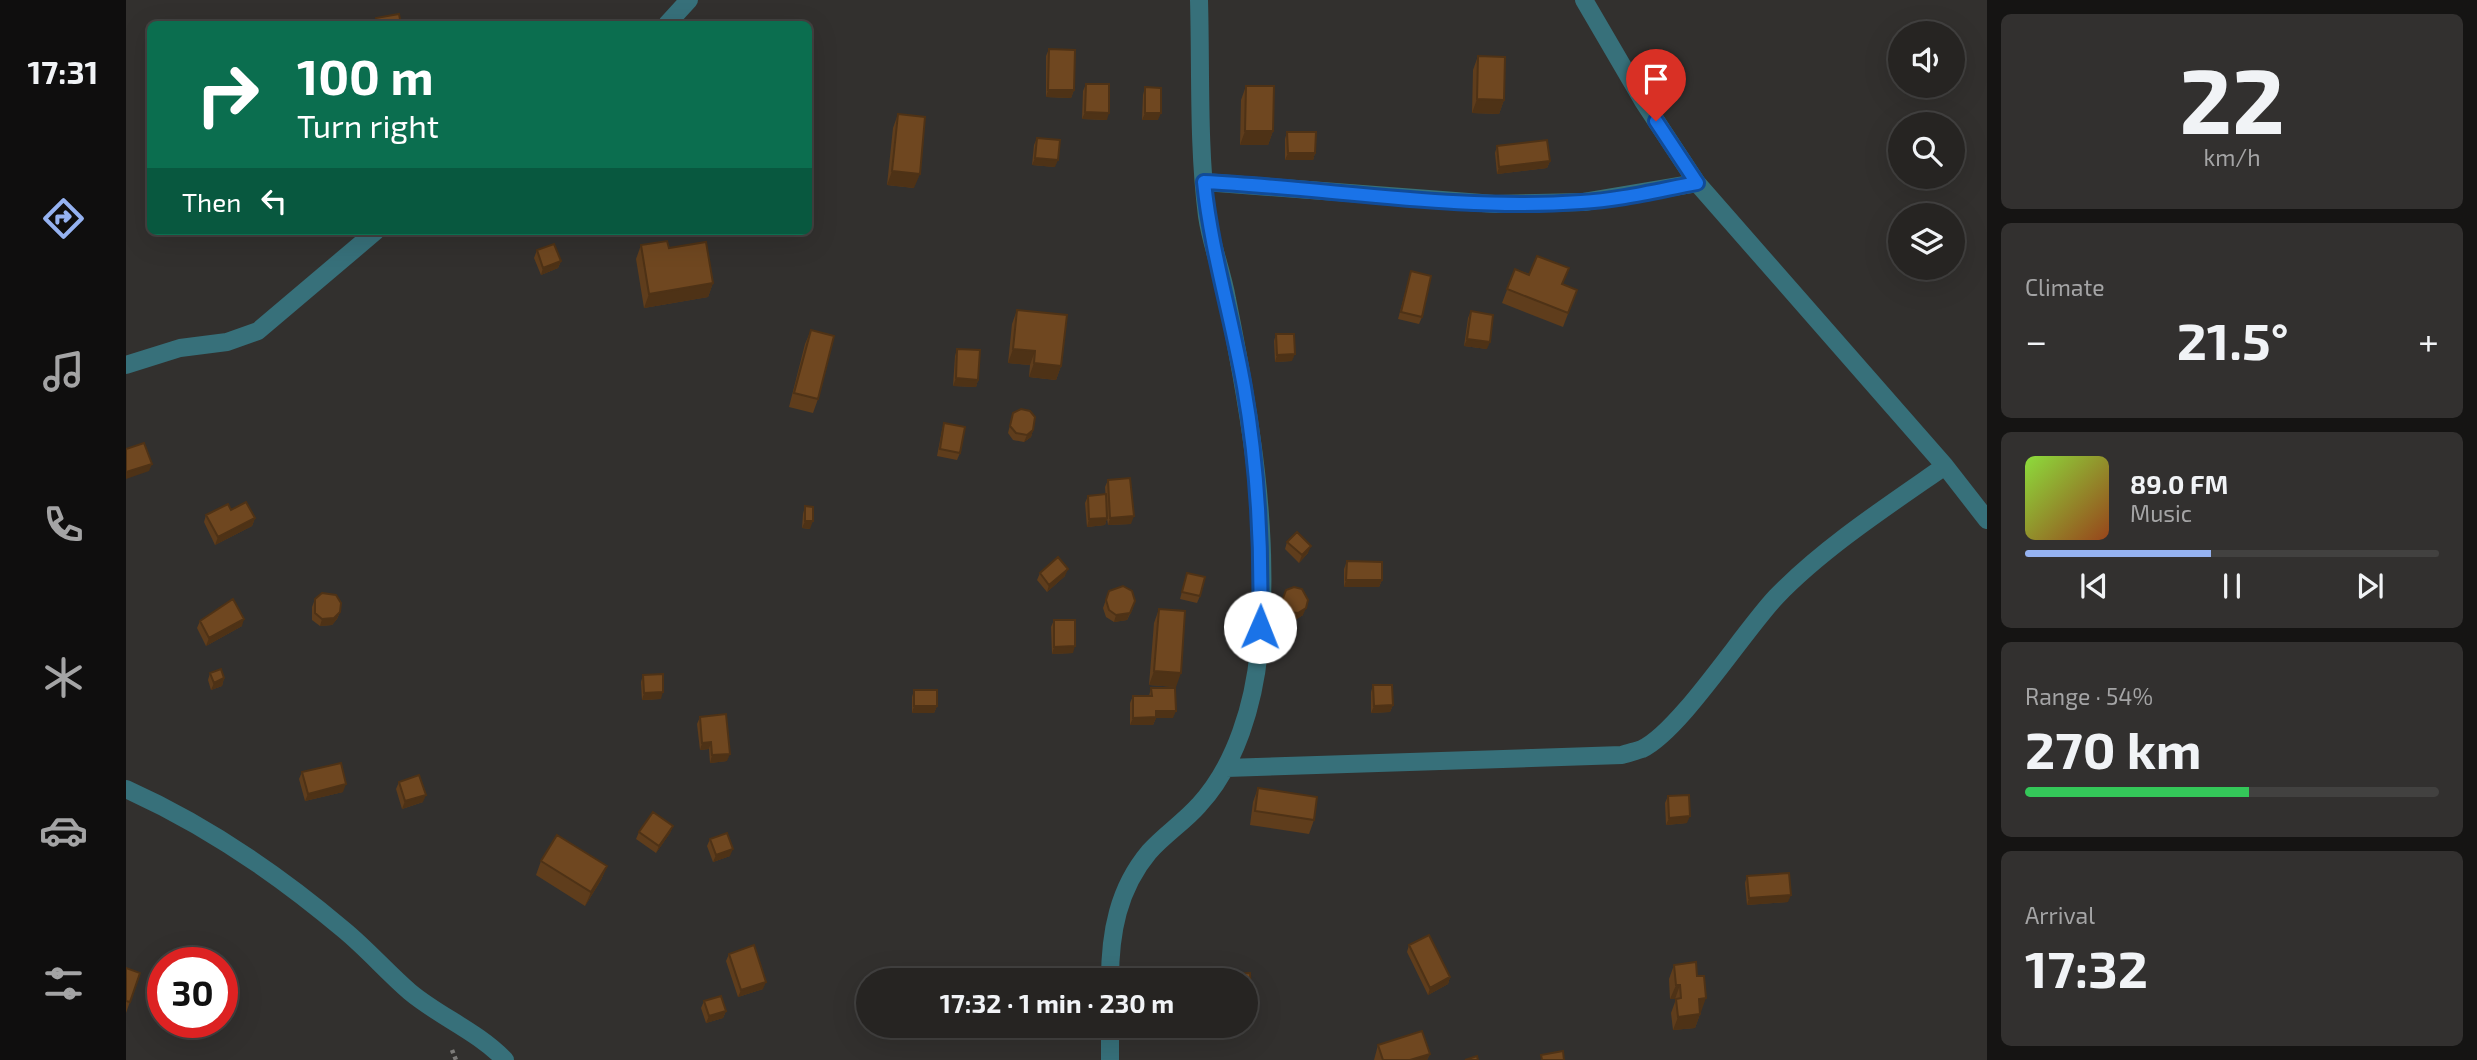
<!DOCTYPE html>
<html lang="en">
<head>
<meta charset="utf-8">
<style>
  :root { --surface:#262422; --page:#32302f; --text:#f1f3f6; --muted:#a4a4a5; --line:#424140; --accent:#95b2f1 }
  body { margin:0; font-family:"Exo 2",sans-serif; background:var(--page); color:var(--text); height:100vh; display:flex; flex-direction:column; font-size:26px; white-space:nowrap }
  * { box-sizing:border-box; margin:0 }
  p { font-size:23px; color:var(--muted) }
  .icon { flex:none; width:38px; height:38px; fill:none; stroke:currentColor; stroke-width:2; stroke-linecap:round; stroke-linejoin:round }
  .map { position:relative; flex:1; overflow:hidden }
  .sheet { display:flex; flex-direction:column; gap:14px; padding:14px; background:#151413; width:490px }
  .sheet>* { flex:none }
  .hud { position:absolute; left:21px; top:21px; width:665px; height:214px; border-radius:10px; box-shadow:0 7px 28px #0002,0 0 0 2px var(--line); background:#0b6e4f; color:#fff; overflow:hidden }
  .buttons { position:absolute; left:1762px; top:21px; display:grid; gap:14px }
  .buttons a { display:grid; place-items:center; width:77px; height:77px; border-radius:50%; background:var(--surface); box-shadow:0 7px 28px #0002,0 0 0 2px var(--line); font-size:35px }
  .speed { position:absolute; left:21px; top:947px; display:flex; gap:14px; font-size:35px; font-weight:700; text-align:center }
  .speed>* { display:grid; place-content:center; width:91px; height:91px; border-radius:50%; background:var(--surface); box-shadow:0 7px 28px #0002,0 0 0 2px var(--line); line-height:1 }
  .speed .limit { border:10px solid #d22; background:#fff; color:#111 }
  .pin { position:absolute; display:grid; place-items:center; width:60px; height:60px; color:#fff; margin:-72px -30px; border-radius:50% 50% 50% 0; rotate:-45deg; box-shadow:0 0 7px #0007 }
  .pin .icon { rotate:45deg }
  .me { position:absolute; width:77px; margin:-38px; rotate:1deg; stroke-linejoin:round; filter:drop-shadow(0 0 5px #0008) }
  .turn { display:flex; align-items:center; gap:24px; height:147px; padding:0 35px; font-size:32px }
  .turn .icon { width:91px; height:91px; stroke-width:2.5 }
  .turn b { display:block; font-size:49px; line-height:60px }
  .then { display:flex; align-items:center; height:66px; padding:0 35px; background:#0003; gap:14px; font-size:26px }
  .big { font-size:52px; font-weight:700; line-height:1.1 }
  .sheet .card { flex:1; display:flex; flex-direction:column; justify-content:center; gap:10px; min-width:0; padding:0 24px; border-radius:10px; background:var(--page) }
  .sheet .dial { align-items:center; gap:0 }
  .dial b { font-size:91px; line-height:1 }
  .song { display:flex; align-items:center; gap:21px }
  .cover { width:84px; height:84px; border-radius:10px; background:linear-gradient(135deg,hsl(90 70% 55%),hsl(20 70% 35%)) }
  .played { height:7px; border-radius:4px; background:linear-gradient(90deg,var(--accent) 45%,var(--line) 45%) }
  .keys { display:flex; justify-content:space-around; direction:ltr }
  .heat { display:flex; justify-content:space-between; align-items:center; font-size:38px; direction:ltr }
  .charge { height:10px; border-radius:5px; background:linear-gradient(90deg,#34c759 54%,var(--line) 0) }
  .trip { position:absolute; left:730px; top:968px; width:402px; height:70px; border-radius:35px; background:var(--surface); box-shadow:0 7px 28px #0002,0 0 0 2px var(--line); font-weight:700; line-height:70px; text-align:center }
  main { display:flex; flex:1; min-height:0 }
  .tab-bar { display:flex; flex-direction:column; width:126px; justify-content:space-around; align-items:center; background:#0f0e0e; color:var(--muted) }
  .tab-bar .icon { width:49px; height:49px }
  .tab-bar .current { color:var(--accent) }
  .tab-bar b { font-size:32px; color:var(--text) }
  .map>svg:first-child { display:block }
</style>
</head>
<body>
<main>
<nav class="tab-bar">
<b>17:31</b>
<svg class="icon current" aria-label="directions" viewBox="0 0 24 24"><path d="M12 3l9 9-9 9-9-9zM9 14v-3h6M13 9l2 2-2 2"/></svg>
<svg class="icon" aria-label="music" viewBox="0 0 24 24"><path d="M9 18V5l10-2v13"/><circle cx="6" cy="18" r="3"/><circle cx="16" cy="16" r="3"/></svg>
<svg class="icon" aria-label="phone" viewBox="0 0 24 24"><path d="M5 4h4l2 5-3 2q2 4 5 5l2-3 5 2v4C11 20 4 13 5 4z"/></svg>
<svg class="icon" aria-label="climate" viewBox="0 0 24 24"><path d="M12 3v18M4 7l16 10M4 17L20 7"/></svg>
<svg class="icon" aria-label="car" viewBox="0 0 24 24"><path d="M5 17H2v-5l4-1 3-4h7l3 4 3 1v5h-3M9 17h6M6 11h13"/><circle cx="7" cy="17" r="2"/><circle cx="17" cy="17" r="2"/></svg>
<svg class="icon" aria-label="filters" viewBox="0 0 24 24"><path d="M4 7h16M4 17h16"/><circle cx="9" cy="7" r="2"/><circle cx="15" cy="17" r="2"/></svg>
</nav>
<div class="map">
<svg width="1861" height="1060" viewBox="0 0 1861 1060">
  <rect width="100%" height="100%" fill="#32302e"/>
  <g fill="none" stroke-linecap="round" stroke-linejoin="round">
    <path stroke="#7d7b79" stroke-width="4.5" stroke-dasharray="3.5 3.5" stroke-linecap="butt" d="M326 1050 330 1060"/>
    <path stroke="#37707a" stroke-width="18" d="M1458 0 1517 101 1571 183 1819 466 1861 520
      M541 24 563 0
      M1078 182 1369 204 1458 202 1571 183
      M0 365 54 348 101 342 132 331 250 231
      M1100 768 1496 755C1502 753 1510 751 1516 749 1554 731 1617 632 1650 597 1697 548 1763 505 1819 466
      M0 789C78 824 153 875 218 930 241 949 261 972 284 992 314 1017 351 1031 379 1060
      M984 980C984 933 992 889 1023 852 1038 835 1058 822 1073 805 1110 765 1128 703 1133 650 1145 533 1124 413 1101 299 1096 271 1085 244 1081 216 1072 145 1075 72 1073 0
      M984 1060V1026"/>
  </g>
  <path fill="#5f3d1c" d="M923 49 948 90 945 98 920 97V56Z
    M1352 56 1378 100 1373 114 1346 113 1347 70Z
    M960 84 981 120 956 119 957 91Z
    M1120 86 1147 131 1142 145H1114L1115 100Z
    M1019 87 1032 120H1016L1017 95Z
    M772 114 788 188 761 185 767 128Z
    M1161 132 1189 153 1187 160H1159V139Z
    M911 138 929 167 906 165 908 145Z
    M1371 146 1424 161 1421 168 1371 174 1369 153Z
    M515 245 543 248 587 283 582 297 518 308 510 259Z
    M411 250 435 261 432 268 415 275 408 258Z
    M1389 269 1451 290 1437 327 1376 303Z
    M1285 271 1296 317 1293 324 1272 319Z
    M891 310 935 366 930 380 903 377 904 365 882 363 886 324Z
    M1345 311 1361 349 1338 346 1342 318Z
    M685 330 692 399 687 413 663 407 679 344Z
    M1150 334 1166 361 1149 362 1148 341Z
    M831 349 852 380 850 387 827 386 829 356Z
    M887 413 907 430 905 437 898 442 887 440 882 433Z
    M818 423 834 453 831 460 811 456 816 430Z
    M982 480 1005 524 982 525 981 518 979 525 961 527 959 503 962 496 980 502 979 487Z
    M679 506 684 529 676 528 677 514Z
    M105 510 129 518 126 526 89 545 78 522 80 515Z
    M1161 542 1182 553 1173 563 1159 549Z
    M1221 561 1256 580 1253 587H1218V569Z
    M914 573 939 576 921 592 911 580Z
    M1061 573 1074 596 1071 603 1054 599Z
    M1160 590 1177 615 1169 620 1161 619 1153 609Z
    M983 591 1007 608 1001 620 988 622 980 617 977 608Z
    M189 599 214 612 211 619 206 625 194 626 186 620V607Z
    M1033 609 1050 687 1023 685 1028 623Z
    M928 620 947 653 926 654 925 627Z
    M74 621 116 626 80 646 71 628Z
    M84 673 98 678 96 686 85 690 82 680Z
    M517 675 535 699 516 700 515 682Z
    M1247 685 1267 705 1264 712 1245 713V692Z
    M1025 688 1047 718H1030L1027 725H1004V703L1007 696H1023Z
    M788 690 811 706 808 713H786V697Z
    M574 717 601 761 584 763 583 749 574 750 571 724Z
    M176 772 217 792 179 801 173 779Z
    M273 782 297 802 276 809 270 789Z
    M1132 788 1188 820 1183 834 1124 825 1127 802Z
    M1542 796 1561 823 1540 825 1539 803Z
    M547 826 544 833 530 853 510 839 513 832Z
    M584 839 604 856 587 862 581 846Z
    M415 861 481 866 475 880 459 906 410 875Z
    M1621 876 1662 902 1621 905 1619 883Z
    M1283 945 1324 977 1322 984 1302 995 1281 952Z
    M603 954 637 989 612 997 600 961Z
    M1548 965 1575 1012H1574V1014L1569 1028 1547 1030 1545 1013 1549 1002V999H1544L1543 979Z
    M0 968 14 973 0 1013Z
    M578 1001 600 1011 597 1018 580 1023 575 1008Z
    M1252 1045 1304 1054 1301 1060H1248Z"/>
  <path fill="#4e3216" d="M922 90H948L945 98 920 97Z
    M1351 99 1378 100 1373 114 1346 113Z
    M959 112 983 113 981 120 956 119Z
    M1019 113H1035L1032 120H1016Z
    M1119 131H1147L1142 145H1114Z
    M1162 153H1189L1187 160H1159Z
    M909 158 932 160 929 167 906 165Z
    M1424 161 1421 168 1371 174 1373 167Z
    M766 171 794 174 788 188 761 185Z
    M573 231H596L595 233H572Z
    M435 261 432 268 415 275 417 268Z
    M587 283 582 297 518 308 523 294Z
    M1341 339 1364 342 1361 349 1338 346Z
    M887 349 909 351 904 365 882 363Z
    M1169 354 1166 361 1149 362 1151 355Z
    M908 363 935 366 930 380 903 377Z
    M830 378 852 380 850 387 827 386Z
    M907 430 905 437 898 442 901 435Z
    M26 464 23 471 0 479V472Z
    M1008 516 1005 524 982 525 984 518Z
    M129 518 126 526 89 545 92 537Z
    M981 518 979 525 961 527 963 519Z
    M679 521H687L684 529 676 528Z
    M1185 546 1182 553 1173 563 1176 555Z
    M942 569 939 576 921 592 923 585Z
    M1220 580H1256L1253 587H1218Z
    M1009 601 1001 620 988 622 990 615Z
    M1180 608 1177 615 1169 620 1161 619 1163 612Z
    M214 612 211 619 206 625 194 626 196 619Z
    M118 619 116 626 80 646 83 638Z
    M949 646 947 653 926 654 928 647Z
    M1028 671 1055 673 1050 687 1023 685Z
    M98 678 96 686 85 690 88 683Z
    M537 692 535 699 516 700 518 693Z
    M1267 705 1264 712 1245 713 1248 706Z
    M788 706H811L808 713H786Z
    M1030 711H1050L1047 718H1030L1027 725H1004L1007 718Z
    M585 742 583 749 574 750 576 743Z
    M604 754 601 761 584 763 586 755Z
    M220 784 217 792 179 801 182 794Z
    M300 795 297 802 276 809 279 801Z
    M1564 816 1561 823 1540 825 1543 818Z
    M547 826 544 833 530 853 533 846Z
    M607 849 604 856 587 862 590 855Z
    M481 866 475 880 459 906 465 892Z
    M1665 895 1662 902 1621 905 1623 898Z
    M1324 977 1322 984 1302 995 1304 988Z
    M640 982 637 989 612 997 615 990Z
    M1550 985H1554L1549 999H1544Z
    M1580 998 1575 1012 1567 1013 1573 999Z
    M600 1011 597 1018 580 1023 583 1016Z
    M1574 1014 1569 1028 1547 1030 1552 1017Z
    M1120 1017H1126L1121 1031 1086 1033 1089 1026H1120Z
    M1304 1054 1301 1060H1284Z"/>
  <path fill="#6f4720" stroke="#4e3216" stroke-width="2" d="M273 14 275 24H251L250 18Z
    M923 49 949 50 948 90H922Z
    M1352 56 1379 57 1378 100 1351 99Z
    M960 84H983V113L959 112Z
    M1120 86H1148L1147 131H1119Z
    M1019 87 1035 88V113H1019Z
    M772 114 799 117 794 174 766 171Z
    M1161 132H1190L1189 153H1162Z
    M911 138 934 140 932 160 909 158Z
    M1421 140 1424 161 1373 167 1371 146Z
    M541 241 543 248 580 242 587 283 523 294 515 245Z
    M428 244 435 261 417 268 411 250Z
    M1411 256 1443 268 1436 284 1451 290 1442 313 1381 289 1389 269 1403 275Z
    M1285 271 1305 276 1296 317 1275 312Z
    M891 310 941 315 935 366 908 363 909 351 887 349Z
    M1345 311 1367 315 1364 342 1341 339Z
    M685 330 708 336 692 399 668 393Z
    M1150 334H1168L1169 354 1151 355Z
    M831 349 854 350 852 380 830 378Z
    M895 409 904 411 909 417 907 430 901 435 890 433 884 426 887 413Z
    M818 423 839 427 834 453 814 449Z
    M18 443 26 464 0 472V449Z
    M1004 478 1008 516 984 518 982 480Z
    M980 494 981 518 963 519 962 496Z
    M120 502 129 518 92 537 80 515 102 504 105 510Z
    M679 506 687 507V521H679Z
    M1171 532 1185 546 1176 555 1161 542Z
    M932 557 942 569 923 585 914 573Z
    M1221 561 1256 562V580H1220Z
    M1061 573 1079 577 1074 596 1056 592Z
    M997 586 1006 591 1009 601 1004 613 990 615 983 610 980 600 983 591Z
    M1168 587 1176 589 1182 600 1180 608 1172 613 1163 612 1156 601 1160 590Z
    M196 593 210 595 215 603 214 612 208 618 196 619 189 613V599Z
    M107 599 118 619 83 638 74 621Z
    M1033 609 1059 611 1055 673 1028 671Z
    M928 620H949V646L928 647Z
    M95 669 98 678 88 683 84 673Z
    M537 674V692L518 693 517 675Z
    M1247 685H1266L1267 705 1248 706Z
    M1025 688H1049L1050 711H1030V717L1007 718V696H1026Z
    M788 690H811V706H788Z
    M600 714 604 754 586 755 585 742 576 743 574 717Z
    M215 763 220 784 182 794 176 772Z
    M293 775 300 795 279 801 273 782Z
    M1132 788 1191 797 1188 820 1129 811Z
    M1563 795 1564 816 1543 818 1542 796Z
    M527 812 547 826 533 846 513 832Z
    M601 833 607 849 590 855 584 839Z
    M431 835 481 866 465 892 415 861Z
    M1663 873 1665 895 1623 898 1621 876Z
    M1303 935 1324 977 1304 988 1283 945Z
    M628 945 640 982 615 990 603 954Z
    M1570 962 1571 976H1578L1580 998 1573 999 1574 1014 1552 1017 1550 999 1555 998 1554 985H1550L1548 965Z
    M0 968 14 973 4 1002 0 1001Z
    M1124 973 1126 1017H1120V980H1089L1088 975Z
    M595 996 600 1011 583 1016 578 1001Z
    M1296 1031 1304 1054 1284 1060H1257L1252 1045Z
    M1437 1051 1438 1060H1416L1415 1055Z
    M1351 1056 1352 1060H1339Z"/>
  <g fill="none" stroke-linecap="round" stroke-linejoin="round">
    <g stroke="#114b97" stroke-width="18">
      <path id="route" d="M1134 627C1136 546 1132 467 1118 387 1106 318 1085 251 1078 182 1204 188 1329 211 1455 202 1494 200 1533 190 1571 183L1530 121"/>
    </g>
    <use href="#route" stroke="#1a73e8" stroke-width="12"/>
  </g>
</svg>
<div class="buttons">
<a><svg class="icon" aria-label="sound" viewBox="0 0 24 24"><path d="M4 9h4l5-4v14l-5-4H4zM17 9q2 3 0 6"/></svg></a>
<a><svg class="icon" aria-label="search" viewBox="0 0 24 24"><circle cx="10" cy="10" r="6"/><path d="M15 15l6 6"/></svg></a>
<a><svg class="icon" aria-label="layers" viewBox="0 0 24 24"><path d="M12 4l9 5-9 5-9-5zM3 14l9 5 9-5"/></svg></a>
</div>
<div class="speed"><div class="limit">30</div></div>
<div class="pin" style="left:1530px;top:121px;background:#d93025"><svg class="icon" aria-label="arrive" viewBox="0 0 24 24"><path d="M6 21V4h12l-3 4 3 4H6"/></svg></div>
<svg class="me" style="left:1134px;top:627px" viewBox="-20 -20 40 40"><circle r="19" fill="#fff"/><path d="M0-13L10 11 0 6-10 11z" fill="#1a73e8"/></svg>
<div class="trip">17:32 · 1 min · 230 m</div>
<div class="hud">
<div class="turn"><svg class="icon" aria-label="right" viewBox="0 0 24 24"><path d="M7 20v-9h11M14 6l5 5-5 5"/></svg><div><b>100 m</b>Turn right</div></div>
<div class="then">Then<svg class="icon" aria-label="left" viewBox="0 0 24 24"><path d="M17 20v-9H6M10 6l-5 5 5 5"/></svg></div>
</div>
</div>
<section class="sheet">
<div class="card dial"><b>22</b><p>km/h</p></div>
<div class="card"><p>Climate</p>
<div class="heat"><a>−</a><b class="big">21.5°</b><a>+</a></div>
</div>
<div class="card">
<div class="song"><i class="cover"></i><div><b>89.0 FM</b><p>Music</p></div></div>
<div class="played"></div>
<div class="keys"><svg class="icon" aria-label="previous" viewBox="0 0 24 24"><path d="M18 5L8 12l10 7zM5 5v14"/></svg><svg class="icon" aria-label="pause" viewBox="0 0 24 24"><path d="M8 5v14M16 5v14"/></svg><svg class="icon" aria-label="next" viewBox="0 0 24 24"><path d="M6 5l10 7-10 7zM19 5v14"/></svg></div>
</div>
<div class="card"><p>Range · 54%</p><b class="big">270 km</b><div class="charge"></div></div>
<div class="card"><p>Arrival</p><b class="big">17:32</b></div>
</section>
</main>
</body>
</html>
